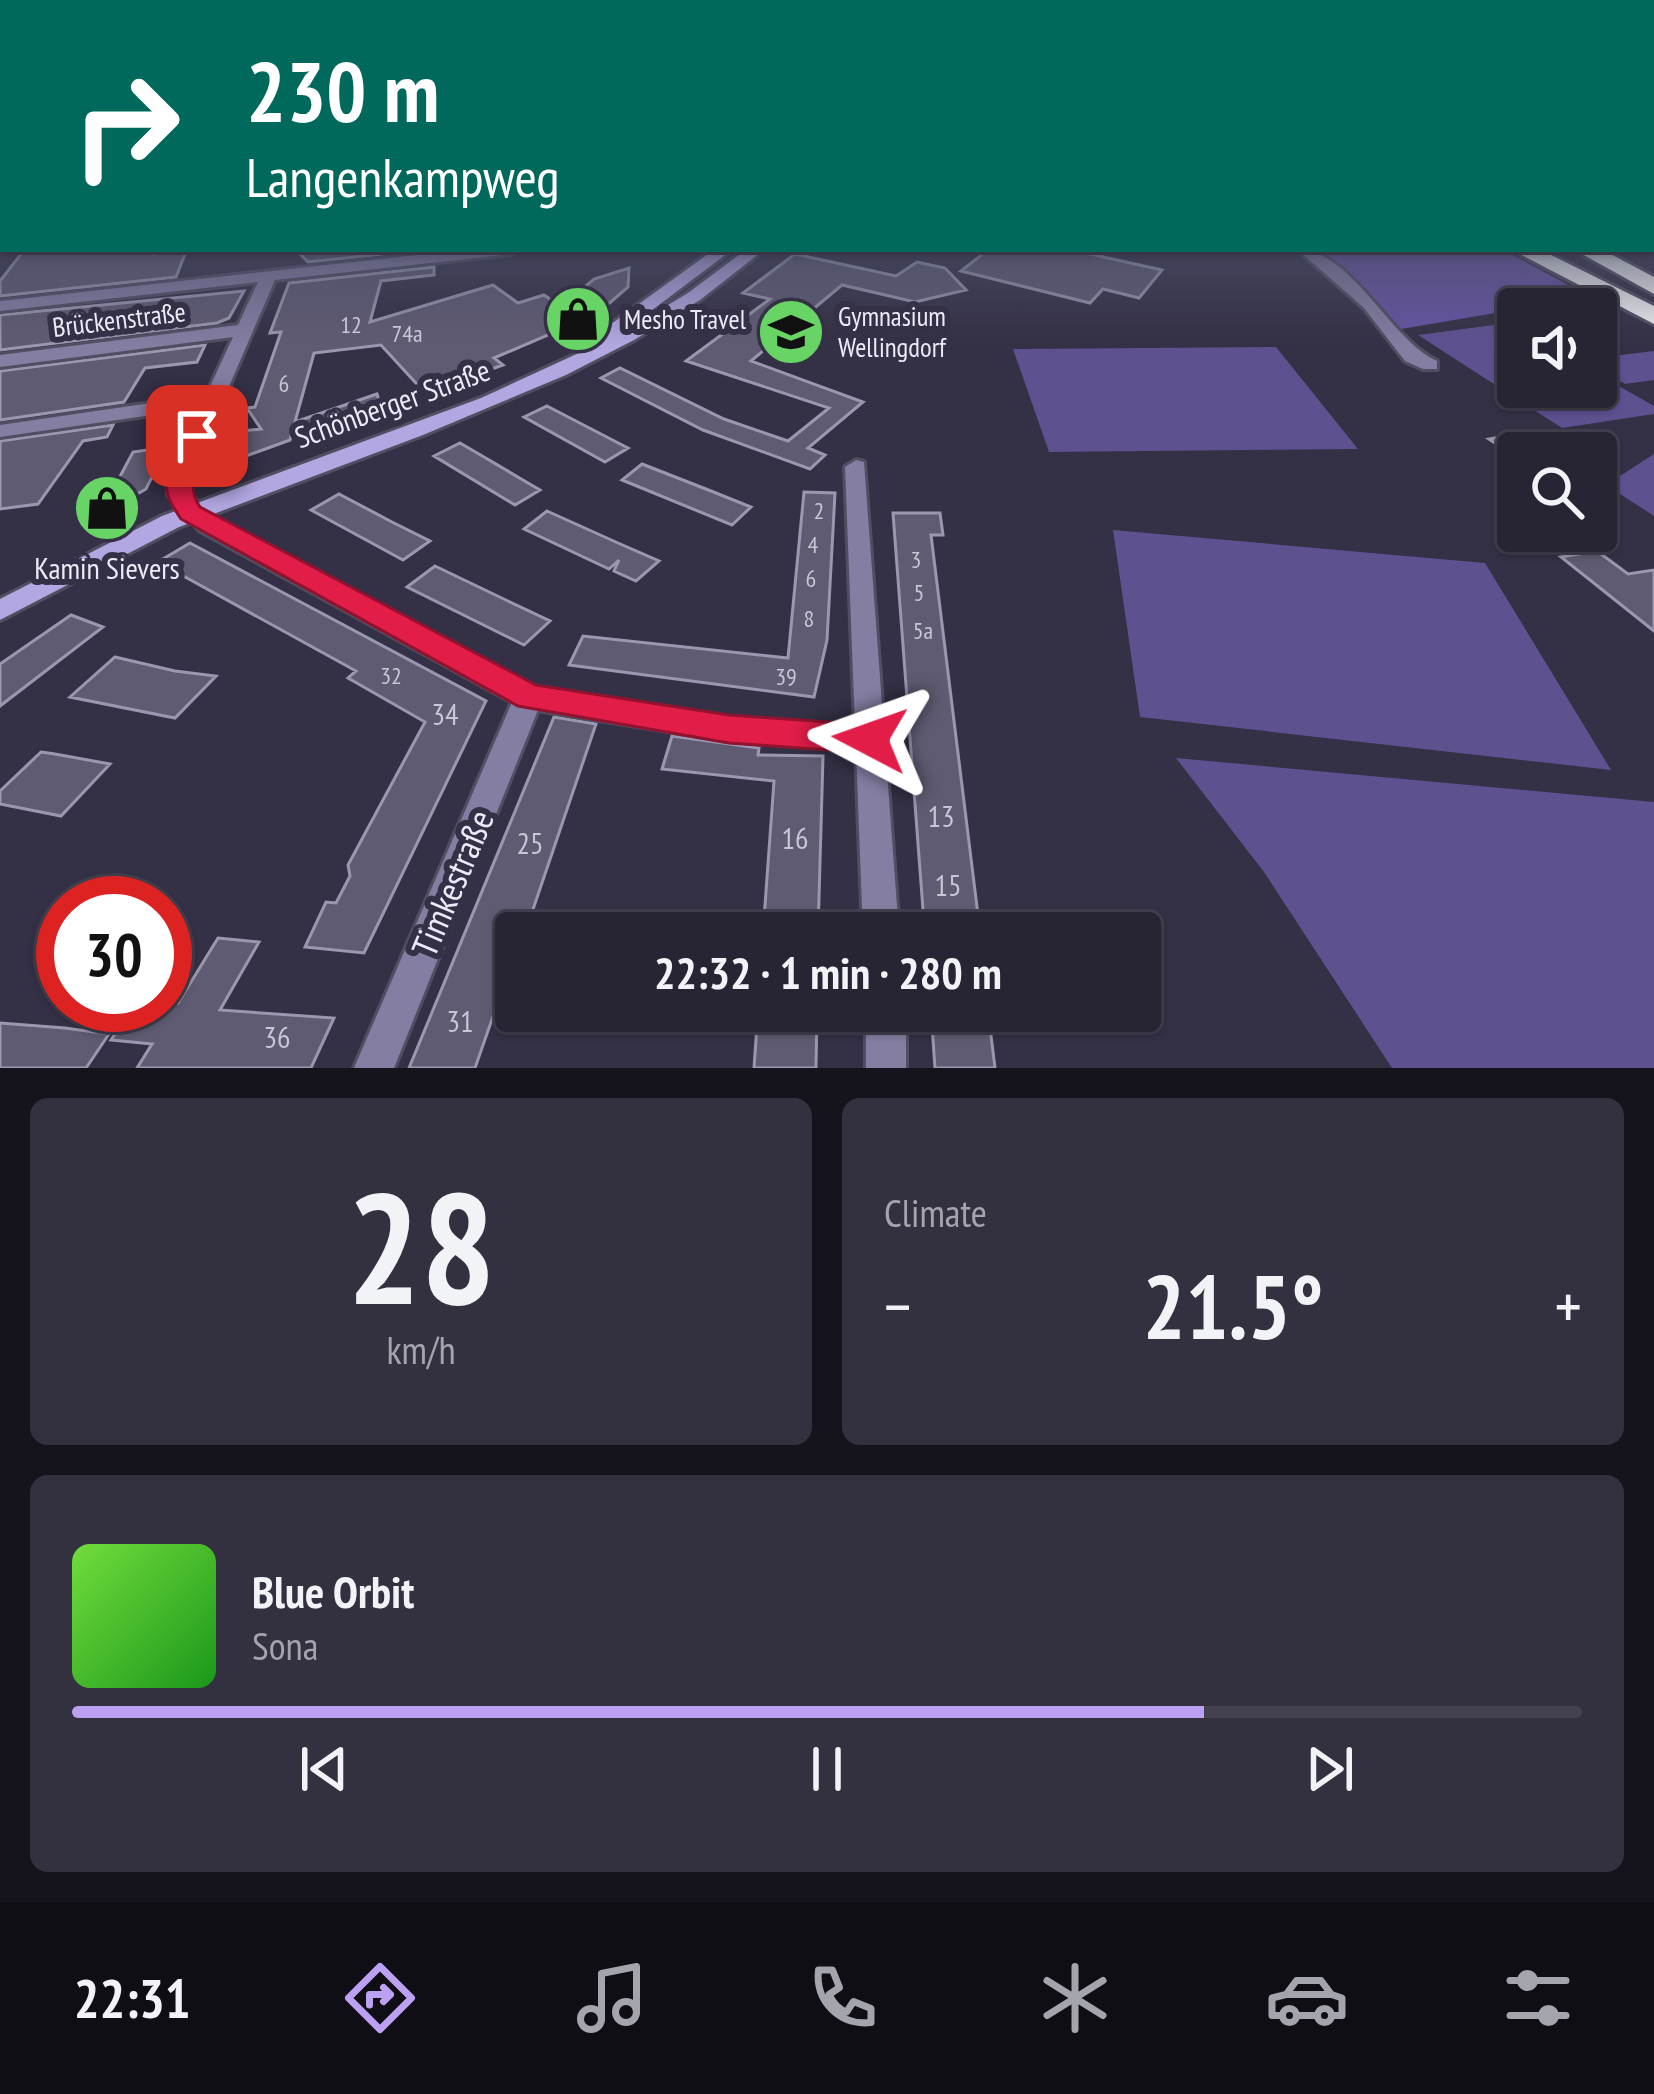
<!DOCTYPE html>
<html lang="en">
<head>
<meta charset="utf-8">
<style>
  :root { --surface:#272434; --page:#333040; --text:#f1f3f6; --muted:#a4a4ac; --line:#43414f; --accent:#bca0f2 }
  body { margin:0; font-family:"PT Sans Narrow",sans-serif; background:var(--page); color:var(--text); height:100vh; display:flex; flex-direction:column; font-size:45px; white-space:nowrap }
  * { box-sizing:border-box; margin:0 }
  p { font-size:39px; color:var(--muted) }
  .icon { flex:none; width:66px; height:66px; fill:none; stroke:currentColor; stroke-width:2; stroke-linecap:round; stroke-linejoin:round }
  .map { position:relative; height:1068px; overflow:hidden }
  .panel { display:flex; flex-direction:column; gap:30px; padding:30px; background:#15141d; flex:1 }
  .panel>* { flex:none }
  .top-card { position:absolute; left:0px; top:0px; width:1656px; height:252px; box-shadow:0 3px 9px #0004,0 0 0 3px var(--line); background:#00695c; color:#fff; overflow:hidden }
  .controls { position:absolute; left:1497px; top:288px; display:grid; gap:24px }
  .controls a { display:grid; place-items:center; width:120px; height:120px; border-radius:12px; background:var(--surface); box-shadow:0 3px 9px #0004,0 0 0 3px var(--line); font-size:60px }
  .speed { position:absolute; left:36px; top:876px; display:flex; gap:24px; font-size:60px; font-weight:700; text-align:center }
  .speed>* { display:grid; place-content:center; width:156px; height:156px; border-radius:50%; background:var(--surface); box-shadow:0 3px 9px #0004,0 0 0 3px var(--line); line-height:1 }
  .speed .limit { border:18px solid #d22; background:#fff; color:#111 }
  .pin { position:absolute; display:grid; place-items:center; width:102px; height:102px; color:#fff; margin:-51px; border-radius:24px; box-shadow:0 6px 18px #0006 }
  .me { position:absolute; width:132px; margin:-66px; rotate:274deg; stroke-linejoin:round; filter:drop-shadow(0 0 9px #0008) }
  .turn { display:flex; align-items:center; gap:42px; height:252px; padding:0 48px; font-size:54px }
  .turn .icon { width:156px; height:156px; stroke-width:2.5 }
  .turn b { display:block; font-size:84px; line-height:102px }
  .big { font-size:90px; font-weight:700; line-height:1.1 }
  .panel .widget { flex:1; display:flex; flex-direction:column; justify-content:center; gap:18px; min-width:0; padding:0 42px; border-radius:18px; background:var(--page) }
  .panel .dial { align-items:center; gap:0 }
  .dial b { font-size:156px; line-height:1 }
  .song { display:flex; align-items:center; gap:36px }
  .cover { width:144px; height:144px; border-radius:18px; background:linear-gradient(135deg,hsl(100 70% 55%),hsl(120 70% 35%)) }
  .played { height:12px; border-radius:6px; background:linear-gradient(90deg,var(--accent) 75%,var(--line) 75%) }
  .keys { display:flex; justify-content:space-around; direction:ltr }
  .heat { display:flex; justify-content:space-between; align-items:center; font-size:66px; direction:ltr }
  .panel .tiles { flex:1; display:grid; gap:30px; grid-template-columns:1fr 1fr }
  .widget:last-child { grid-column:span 2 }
  .trip { position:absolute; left:495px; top:912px; width:666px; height:120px; border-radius:12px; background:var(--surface); box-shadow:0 3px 9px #0004,0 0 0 3px var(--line); font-weight:700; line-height:120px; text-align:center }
  .dock { display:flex; height:192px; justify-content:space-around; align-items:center; background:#100e15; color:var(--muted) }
  .dock .icon { width:84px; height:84px }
  .dock .current { color:var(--accent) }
  .dock b { font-size:54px; color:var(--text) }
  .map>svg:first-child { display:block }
</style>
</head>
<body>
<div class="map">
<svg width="1654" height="1068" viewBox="0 0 1654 1068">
  <rect width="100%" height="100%" fill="#343045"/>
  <path fill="#5f5090" d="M1509 323 1518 328V387H1596V373L1654 406V414L1562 428 1418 335Z
    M1276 347 1358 449 1049 452 1013 349Z
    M1654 351V380L1625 384 1596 367V358Z
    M1654 454V516L1606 485Z
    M1113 530 1485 563 1611 770 1140 717Z
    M1176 758 1654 802V1068H1392L1264 872Z"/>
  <path fill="#6854a3" d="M1318 249H1502L1590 297 1401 329Z"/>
  <path fill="#5f5b72" stroke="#9b97b0" stroke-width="3" d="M25 249H154V254L187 249 176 277 0 296V281Z
    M295 249H430L308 262Z
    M989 249 1024 254 1030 249H1068L1162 270 1139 298 1103 289 1090 303 961 271Z
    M795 254 896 276 917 262 945 268 966 290 915 302 842 285 751 361 863 402 808 448 825 455 810 469 703 430 601 378 620 368 724 419 788 441 829 408 686 361 770 299 743 293Z
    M434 267V275L381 281 370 322 493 285 518 303 544 295 561 307 594 279 629 268 628 287 597 314 494 358 503 365 425 393 381 345 314 353 295 422 377 394 382 410 296 439 292 432 290 440 199 473 219 433 261 429 247 408 255 407 281 332 270 333 289 283Z
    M244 291 229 318 217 323 0 350V315Z
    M205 345 197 362 145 368 124 402 0 420V371Z
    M547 406 599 433 628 448 605 462 524 417Z
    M113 425 107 437 83 441 38 504 0 509V441Z
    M1534 431 1566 453H1510L1489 439Z
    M460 443 484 457 540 490 515 505 434 456Z
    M167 447 146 489 118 505 75 509 117 482 133 452Z
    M642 464 711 491 751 507 732 525 622 480Z
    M804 492 835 493 827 640 814 697 569 665 583 636 788 658Z
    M339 494 392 522 430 541 403 560 311 510Z
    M547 511 618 543 659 561 636 581 614 571 619 560 609 569 524 529Z
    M893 513H940L943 535H931L979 923H924Z
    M190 543 486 701 364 953 305 947 326 902 336 903 350 876 348 865 425 722 348 678 356 671 158 562Z
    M1597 551 1628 574 1654 570V631L1561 557Z
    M435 566 508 601 550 621 524 645 407 587Z
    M71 615 103 627 0 706V664Z
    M115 657 175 671 216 676 175 718 70 697Z
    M554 717 596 724 525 933H516V986L504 985 475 1068H409Z
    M672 736 759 748 758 755 823 756 818 933H763L774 781 662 769Z
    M41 752 55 754 110 764 61 816 0 804V791Z
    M218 938 259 942 220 1010 334 1018 311 1068H137L152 1044 111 1040 134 1005 178 1003Z
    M758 1011H817L816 1068H754Z
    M931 1011H988L995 1068H935Z
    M0 1023 65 1028 109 1034 86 1068H0Z"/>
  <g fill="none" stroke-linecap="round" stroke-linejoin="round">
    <g stroke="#514e62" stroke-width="6">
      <path id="street" d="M471 249H520L512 254 275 280 192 472 190 494 215 520 535 687 729 717 855 726 845 467 856 460 864 462 899 933H863L856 750 729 741 538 710 394 1068H354L512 702 199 530 168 495 170 472 200 408 0 437V425L206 395 233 337 0 367V355L238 325 258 282 0 311V301Z
        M1297 249C1351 249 1391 341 1437 361V369H1423L1405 361 1364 308Z
        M866 1011H906V1068H866Z"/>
    </g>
    <g stroke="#514e62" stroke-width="6">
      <path id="secondary" d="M715 249H733L623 332 688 293 747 249H765L700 300 634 340 566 375 423 435 179 527 0 620V599L162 516 481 398 605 341 597 336 600 332Z"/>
    </g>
    <g stroke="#514e62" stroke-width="6">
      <path id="highway" d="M1510 249H1539L1654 306V324Z
        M1573 249H1601L1654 277V294Z"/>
    </g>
    <use href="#street" fill="#847ea2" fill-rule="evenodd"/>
    <use href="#secondary" fill="#b2a7e1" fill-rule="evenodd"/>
    <use href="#highway" fill="#f3f3f3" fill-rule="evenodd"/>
  </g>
  <linearGradient id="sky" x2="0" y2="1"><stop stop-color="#1d1a26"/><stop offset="0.57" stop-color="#4a4e68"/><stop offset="1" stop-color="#4a4e68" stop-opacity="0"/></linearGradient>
  <rect width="1654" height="346" fill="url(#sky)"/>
  <path fill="#e11d48" stroke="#92132f" stroke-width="3" d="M197 429 209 436C199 460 184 484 200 507L536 685 729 715 870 725 882 729 887 739 882 749 870 753 729 743 518 706 181 519C176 511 168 501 167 491 164 472 180 436 197 429Z"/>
  <defs>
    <g id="shop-disc" transform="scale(3.45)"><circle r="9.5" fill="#68d465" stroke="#343045"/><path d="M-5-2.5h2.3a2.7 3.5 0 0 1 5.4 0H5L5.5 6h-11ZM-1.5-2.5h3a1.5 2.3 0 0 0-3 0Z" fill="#111"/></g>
    <g id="school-disc" transform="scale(3.45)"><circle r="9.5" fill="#68d465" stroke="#343045"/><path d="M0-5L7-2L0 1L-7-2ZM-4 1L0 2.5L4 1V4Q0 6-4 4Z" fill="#111"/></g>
  </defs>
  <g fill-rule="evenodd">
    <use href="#shop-disc" x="578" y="319"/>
    <use href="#school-disc" x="791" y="332"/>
    <use href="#shop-disc" x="107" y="508"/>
  </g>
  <g text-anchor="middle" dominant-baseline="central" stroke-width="12" stroke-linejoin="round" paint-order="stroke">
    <g font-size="24" fill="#c9c6d6">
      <text x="351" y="324">12</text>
      <text x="407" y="333">74a</text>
      <text x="284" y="383">6</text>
      <text x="819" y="510">2</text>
      <text x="813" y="544">4</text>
      <text x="916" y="559">3</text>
      <text x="811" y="578">6</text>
      <text x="919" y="592">5</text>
      <text x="809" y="618">8</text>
      <text x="923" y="630">5a</text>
      <text x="391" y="675">32</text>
      <text x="786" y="676">39</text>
    </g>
    <g font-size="27" fill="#eceaf8" stroke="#343045" text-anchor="start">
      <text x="838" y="316">Gymnasium<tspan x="838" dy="31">Wellingdorf</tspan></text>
      <text x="624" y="319">Mesho Travel</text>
    </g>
    <g font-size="27" fill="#eceaf8" stroke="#343045">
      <text transform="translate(119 319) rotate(-7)">Brückenstraße</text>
    </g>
    <g font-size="30" fill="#eceaf8" stroke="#343045">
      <text transform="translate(392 403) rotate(-20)">Schönberger Straße</text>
    </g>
    <g font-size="30" fill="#eceaf8" stroke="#343045">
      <text x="107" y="567">Kamin Sievers</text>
    </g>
    <g font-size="30" fill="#c9c6d6">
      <text x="445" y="713">34</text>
      <text x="941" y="815">13</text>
      <text x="795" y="837">16</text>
      <text x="530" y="842">25</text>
      <text x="948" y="884">15</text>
      <text x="460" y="1020">31</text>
      <text x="277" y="1036">36</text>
    </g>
    <g font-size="36" fill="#eceaf8" stroke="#343045">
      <text transform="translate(452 883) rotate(-67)">Timkestraße</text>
    </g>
  </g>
</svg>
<div class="controls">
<a><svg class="icon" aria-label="sound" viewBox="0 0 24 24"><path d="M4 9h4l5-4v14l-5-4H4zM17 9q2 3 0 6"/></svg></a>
<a><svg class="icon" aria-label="search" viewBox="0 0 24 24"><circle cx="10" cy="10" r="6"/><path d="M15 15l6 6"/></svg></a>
</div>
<div class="speed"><div class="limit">30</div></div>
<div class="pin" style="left:197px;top:436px;background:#d93025"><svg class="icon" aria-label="arrive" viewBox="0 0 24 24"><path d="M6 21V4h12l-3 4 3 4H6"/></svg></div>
<svg class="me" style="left:870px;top:739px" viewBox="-20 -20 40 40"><path d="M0-17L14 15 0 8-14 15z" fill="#e11d48" stroke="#fff" stroke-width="4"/></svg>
<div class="trip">22:32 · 1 min · 280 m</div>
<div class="top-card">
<div class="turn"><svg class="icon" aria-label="right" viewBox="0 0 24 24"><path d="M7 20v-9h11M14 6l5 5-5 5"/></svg><div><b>230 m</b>Langenkampweg</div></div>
</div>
</div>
<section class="panel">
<div class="tiles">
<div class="widget dial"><b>28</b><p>km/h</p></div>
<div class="widget"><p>Climate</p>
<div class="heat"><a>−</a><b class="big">21.5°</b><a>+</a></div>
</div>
<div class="widget">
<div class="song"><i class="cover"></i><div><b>Blue Orbit</b><p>Sona</p></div></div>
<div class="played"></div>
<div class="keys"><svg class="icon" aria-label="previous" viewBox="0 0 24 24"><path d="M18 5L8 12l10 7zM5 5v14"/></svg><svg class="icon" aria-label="pause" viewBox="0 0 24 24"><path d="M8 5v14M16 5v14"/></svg><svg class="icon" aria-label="next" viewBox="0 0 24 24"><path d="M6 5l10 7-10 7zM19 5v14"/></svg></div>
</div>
</div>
</section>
<nav class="dock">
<b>22:31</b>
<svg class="icon current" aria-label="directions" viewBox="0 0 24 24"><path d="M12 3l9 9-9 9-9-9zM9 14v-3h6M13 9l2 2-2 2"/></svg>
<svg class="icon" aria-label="music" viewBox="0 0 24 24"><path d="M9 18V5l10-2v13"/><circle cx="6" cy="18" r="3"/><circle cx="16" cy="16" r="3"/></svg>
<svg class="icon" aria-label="phone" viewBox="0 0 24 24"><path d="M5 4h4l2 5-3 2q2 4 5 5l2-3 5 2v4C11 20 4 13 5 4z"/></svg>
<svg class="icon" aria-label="climate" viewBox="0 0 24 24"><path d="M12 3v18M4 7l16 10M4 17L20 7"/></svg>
<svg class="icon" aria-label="car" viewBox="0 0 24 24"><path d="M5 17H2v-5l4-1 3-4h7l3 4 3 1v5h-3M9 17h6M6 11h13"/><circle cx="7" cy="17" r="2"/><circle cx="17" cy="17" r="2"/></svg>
<svg class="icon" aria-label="filters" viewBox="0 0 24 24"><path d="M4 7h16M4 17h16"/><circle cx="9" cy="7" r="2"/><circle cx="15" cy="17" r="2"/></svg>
</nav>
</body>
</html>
